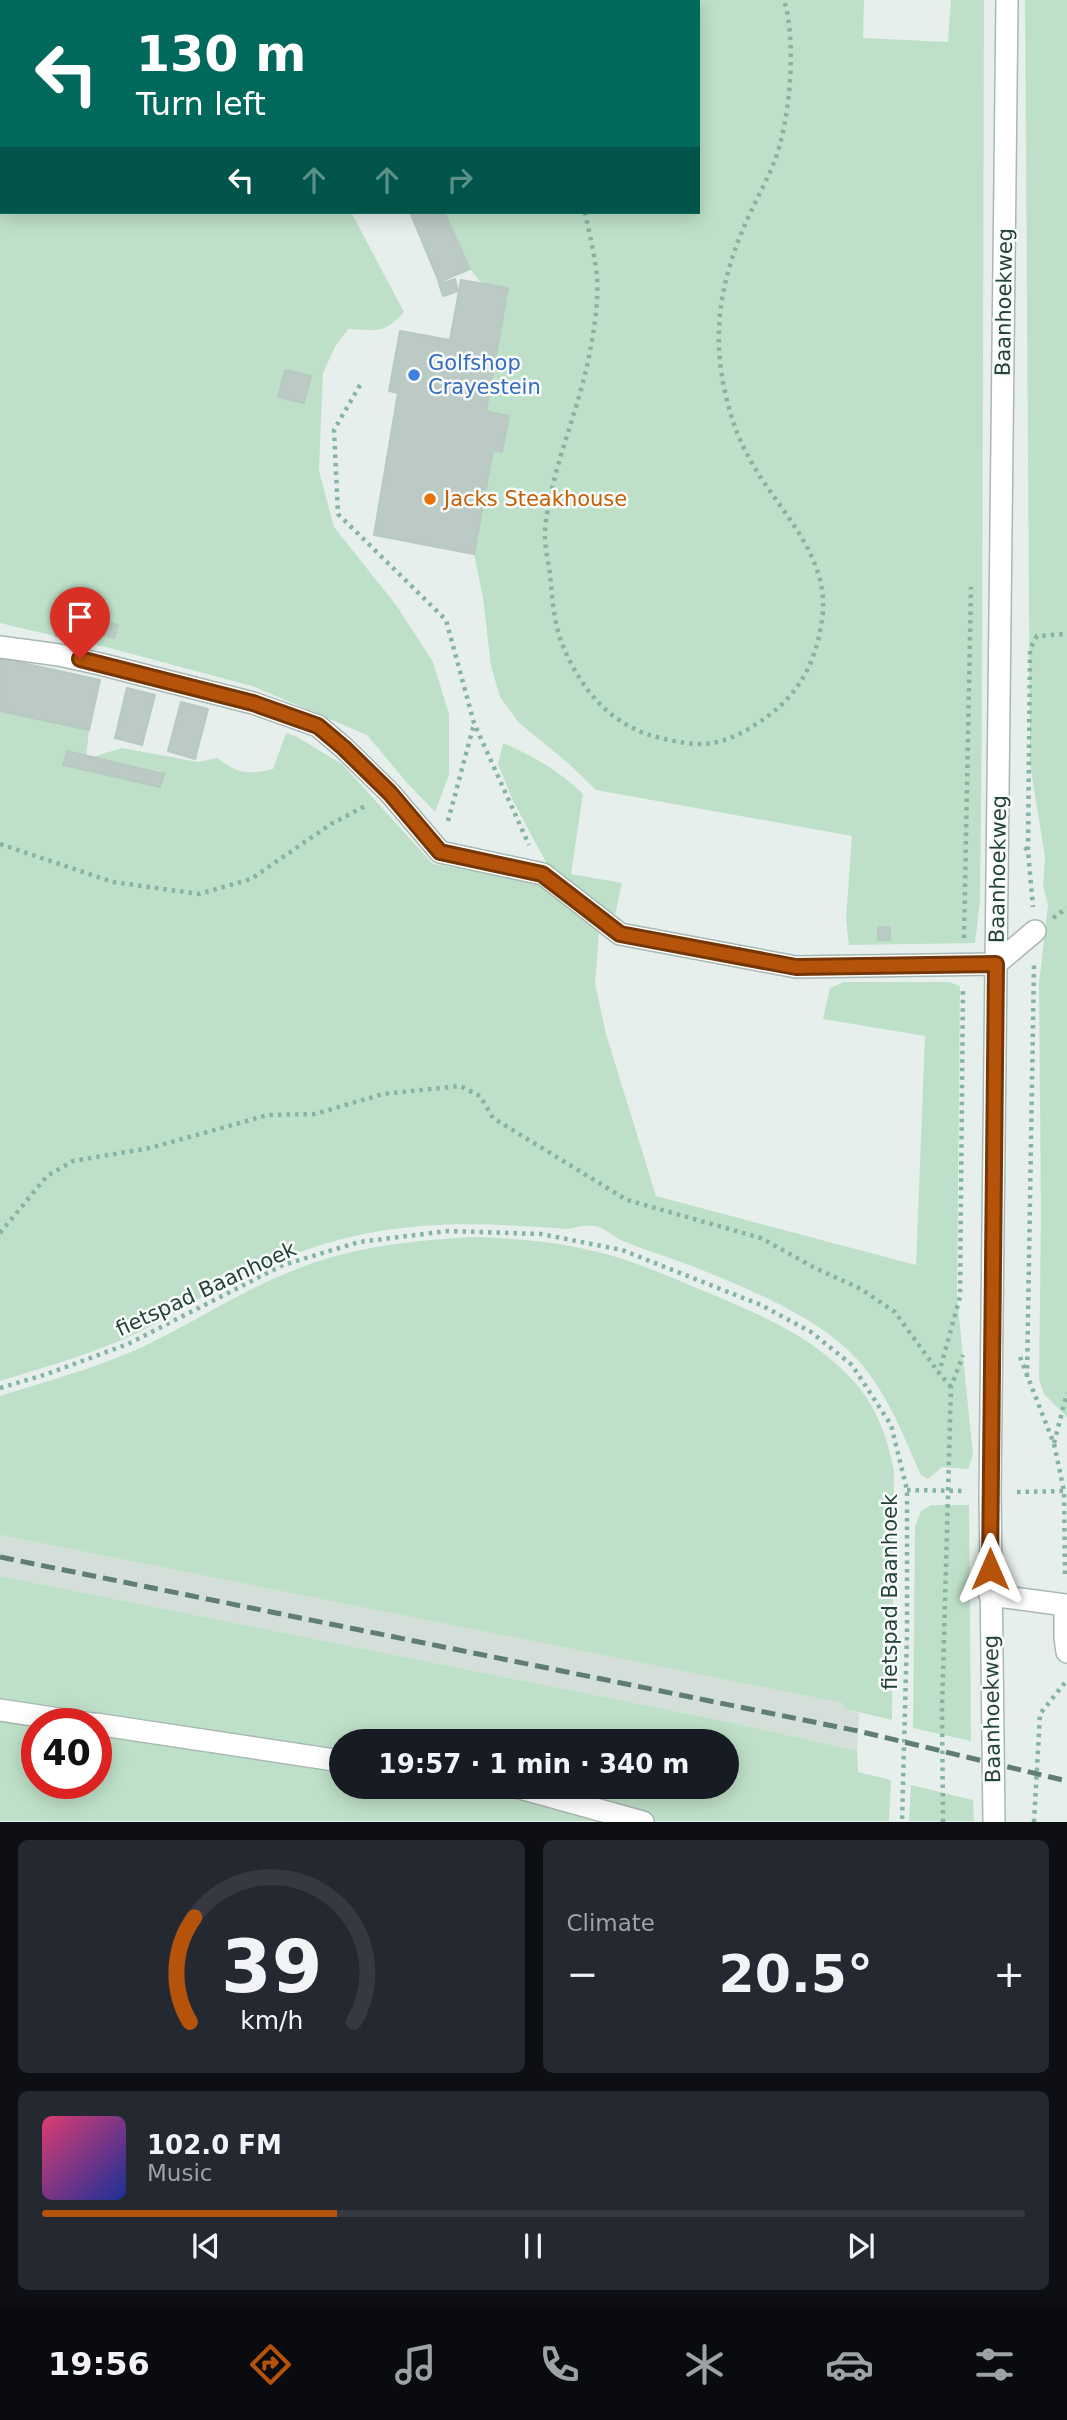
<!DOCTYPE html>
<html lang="en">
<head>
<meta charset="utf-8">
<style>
  :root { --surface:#171b24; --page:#242831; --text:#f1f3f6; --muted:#9ea1a6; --line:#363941; --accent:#b45309 }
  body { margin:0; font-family:"DejaVu Sans",sans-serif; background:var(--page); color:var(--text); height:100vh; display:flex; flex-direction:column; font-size:26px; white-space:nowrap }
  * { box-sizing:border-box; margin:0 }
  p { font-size:23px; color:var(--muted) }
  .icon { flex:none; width:38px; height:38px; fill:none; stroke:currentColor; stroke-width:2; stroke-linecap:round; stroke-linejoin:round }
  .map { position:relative; height:1822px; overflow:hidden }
  .side { display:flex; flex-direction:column; gap:18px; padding:18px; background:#0d0f14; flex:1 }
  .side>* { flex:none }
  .guide { position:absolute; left:0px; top:0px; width:700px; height:214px; box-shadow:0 4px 18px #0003; background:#00695c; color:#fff; overflow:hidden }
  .speed { position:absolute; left:21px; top:1708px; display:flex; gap:14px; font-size:35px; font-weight:700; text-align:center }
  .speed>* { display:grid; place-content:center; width:91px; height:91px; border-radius:50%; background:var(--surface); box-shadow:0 4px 18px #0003; line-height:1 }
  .speed .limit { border:10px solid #d22; background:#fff; color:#111 }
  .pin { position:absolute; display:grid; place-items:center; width:60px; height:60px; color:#fff; margin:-72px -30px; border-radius:50% 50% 50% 0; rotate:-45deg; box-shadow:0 0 7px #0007 }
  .pin .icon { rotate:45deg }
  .me { position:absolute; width:77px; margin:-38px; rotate:0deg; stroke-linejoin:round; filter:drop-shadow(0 0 5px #0008) }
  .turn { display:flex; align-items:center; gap:24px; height:147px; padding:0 21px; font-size:32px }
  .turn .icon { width:91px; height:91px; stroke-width:2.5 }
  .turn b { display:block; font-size:49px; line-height:60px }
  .lanes { display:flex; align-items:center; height:66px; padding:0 21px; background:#0003; justify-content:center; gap:35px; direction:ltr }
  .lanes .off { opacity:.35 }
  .big { font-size:52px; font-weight:800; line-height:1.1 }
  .side .widget { flex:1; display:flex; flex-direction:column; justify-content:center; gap:10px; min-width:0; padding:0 24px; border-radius:10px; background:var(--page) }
  .side .dial { align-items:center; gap:0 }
  .dial svg { height:182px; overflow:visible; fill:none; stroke:var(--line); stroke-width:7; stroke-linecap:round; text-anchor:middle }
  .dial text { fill:var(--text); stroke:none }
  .song { display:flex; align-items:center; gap:21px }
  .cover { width:84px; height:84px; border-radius:10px; background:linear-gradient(135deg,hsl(340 70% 55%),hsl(230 70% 35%)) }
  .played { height:7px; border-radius:4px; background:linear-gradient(90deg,var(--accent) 30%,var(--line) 30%) }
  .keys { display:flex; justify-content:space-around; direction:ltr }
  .heat { display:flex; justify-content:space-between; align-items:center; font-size:38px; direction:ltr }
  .side .tiles { flex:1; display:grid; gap:18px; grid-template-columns:1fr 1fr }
  .widget:last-child { grid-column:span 2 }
  .trip { position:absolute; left:329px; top:1729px; width:410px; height:70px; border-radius:35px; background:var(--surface); box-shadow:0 4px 18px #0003; font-weight:800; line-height:70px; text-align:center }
  .tab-bar { display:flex; height:112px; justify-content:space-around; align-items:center; background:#090b0e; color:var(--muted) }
  .tab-bar .icon { width:49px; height:49px }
  .tab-bar .active { color:var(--accent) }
  .tab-bar b { font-size:32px; color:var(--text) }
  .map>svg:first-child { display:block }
</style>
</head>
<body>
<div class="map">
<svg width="1067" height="1822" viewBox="0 0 1067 1822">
  <rect width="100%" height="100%" fill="#e6efeb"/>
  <path fill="#d4dfda" d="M0 1535 842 1703 845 1709 859 1713 857 1751 739 1724 0 1576Z"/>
  <path fill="#bfe0c8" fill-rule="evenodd" d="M0 0H864L863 38 948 42 951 0H984L982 713 980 901 975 943 849 945 846 919 852 836 596 790 568 763 519 723 500 697 491 666 483 598 474 554 493 450 502 452 509 417 486 411 508 289 482 284 470 269 444 212H698V2H2V212H351L404 312C383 335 377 330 348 329L335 347 323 373 319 471 334 527 396 605 433 662 449 714V775L435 812 408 784 367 735 252 686 106 647 81 642 87 616 61 609 55 636 0 623Z
    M1025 0H1067V1417L1044 1394 1039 1379 1041 1215 1039 984 1048 905 1043 886 1045 857 1030 764Z
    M0 711 89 730 86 759 122 748 198 762 217 758C239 774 247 775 273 769L286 733 297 737 342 764 433 864 506 876 548 888 599 932 595 983 606 1034 656 1196 916 1265 925 1036 823 1019 830 988 844 982H949L960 986 957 1297 973 1455 968 1469 942 1467 928 1479 921 1475C900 1429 886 1387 849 1351 810 1313 730 1280 678 1261 660 1254 641 1249 623 1241 613 1237 607 1229 595 1226 586 1225 578 1226 569 1229 501 1224 436 1220 368 1233 327 1241 286 1256 248 1273 209 1291 174 1315 135 1334 92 1354 45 1367 0 1381Z
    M503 743C534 756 559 771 583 794L571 874 622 883 614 920 547 864 513 801 498 764Z
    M479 1237C516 1239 553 1241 589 1250 628 1258 663 1274 699 1289 756 1313 816 1336 857 1385 878 1410 888 1440 894 1471L892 1720 845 1709 842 1703 0 1535V1396C44 1382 89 1370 131 1352 186 1328 236 1293 292 1271 352 1246 414 1240 479 1237Z
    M931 1505H969L971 1741 913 1728 915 1527 921 1511Z
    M0 1576 739 1724 857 1751 858 1772 891 1780 889 1821H0ZM37 1724H96V1783H37ZM341 1741H726V1787H341Z
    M911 1785 973 1800 974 1821H909Z"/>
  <path fill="#bbcac4" stroke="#b8c9c2" stroke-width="2" d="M410 212H444L470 269 439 282Z
    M455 279 458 291 443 296 439 284Z
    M461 280 508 288 486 411 509 416 502 452 493 450 474 554 374 535 398 393 389 391 400 331 450 340Z
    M285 370 311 376 304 403 278 397Z
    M61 609 88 615 81 642 55 636Z
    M91 618 118 625 114 638 87 631Z
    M0 658 100 680 89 730 0 711Z
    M127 688 155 695 142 745 115 738Z
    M181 702 208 709 195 759 168 751Z
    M67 751 164 774 160 787 63 765Z
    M878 927H890V940H878Z"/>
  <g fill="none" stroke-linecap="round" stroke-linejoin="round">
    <g stroke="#a8b8b2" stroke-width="24">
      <path id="minor" d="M0 647 59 655 100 664 253 703 318 726 344 748 390 793 440 852 543 874 620 934 796 967 996 964 1035 931
        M990 1595 1065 1605V1637L1067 1652
        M0 1710 92 1724
        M96 1724 341 1761
        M516 1787 643 1822
        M994 1822 990 1492 1007 0"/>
    </g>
    <path stroke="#86b3a5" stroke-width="4.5" stroke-dasharray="3.5 5" stroke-linecap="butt" d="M359 0 368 2
      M393 2V0
      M585 212C589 233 595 255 597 277 599 297 594 331 590 351 579 412 551 468 545 530 544 544 548 560 550 574 552 597 554 625 563 646 581 690 613 728 661 738 677 742 696 746 712 743 726 741 741 734 753 726 795 701 815 668 822 620 832 555 775 508 748 456 731 425 721 384 719 349 717 307 727 266 744 227 753 205 766 183 775 160 790 120 797 41 784 0
      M360 385 334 430 338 514 446 620 474 723 529 845
      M448 821 474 724
      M0 844 113 882 199 894 251 879 331 824 367 805
      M1025 847 1028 851 1033 907
      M1028 850 1030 649 1037 636 1067 634
      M1053 918 1067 908
      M964 938 971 587
      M0 1233 47 1176 73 1161 150 1148 268 1115 315 1114 383 1094 460 1086 480 1096 493 1118 627 1200 761 1238 815 1268 861 1289 895 1312 939 1373
      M1020 1357 1054 1444 1064 1491 1065 1578
      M1027 1377 1034 965
      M951 1387 939 1373 960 1297 963 989
      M0 1388 47 1374 128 1344 283 1265 359 1242 448 1231 541 1234 622 1250 761 1305 811 1332 852 1365 891 1425 907 1490V1635L902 1822
      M1054 1443 1067 1393
      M907 1490 966 1491
      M1017 1492 1064 1491
      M943 1822 942 1710 951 1387 963 1355
      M1034 1822 1040 1714 1067 1680"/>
    <use href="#minor" stroke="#fff" stroke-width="21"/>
    <path stroke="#5f7d75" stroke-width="5" stroke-dasharray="14 7" stroke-linecap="butt" d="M0 1557 858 1731 1067 1781"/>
  </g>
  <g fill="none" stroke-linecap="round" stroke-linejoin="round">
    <g stroke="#753606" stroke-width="18">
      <path id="route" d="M80 659 253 703 318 726 344 748 390 793 440 852 542 874 620 934 796 967 996 964 990 1569"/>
    </g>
    <use href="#route" stroke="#b45309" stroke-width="12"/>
  </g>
  <circle fill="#3f7fe0" stroke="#f7fbf9" stroke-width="2.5" cx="414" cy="375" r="7"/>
  <circle fill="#e8710a" stroke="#f7fbf9" stroke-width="2.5" cx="430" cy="499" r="7"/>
  <g text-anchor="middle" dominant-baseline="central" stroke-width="5" stroke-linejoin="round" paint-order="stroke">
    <g font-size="21" fill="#24423a" stroke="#f7fbf9">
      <text transform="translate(1004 302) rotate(-89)">Baanhoekweg</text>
      <text transform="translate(998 869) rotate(-89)">Baanhoekweg</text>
      <text transform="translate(206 1289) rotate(-25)">fietspad Baanhoek</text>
      <text transform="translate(890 1592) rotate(-90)">fietspad Baanhoek</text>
      <text transform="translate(992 1709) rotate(-91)">Baanhoekweg</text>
    </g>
    <g font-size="21" fill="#366cbe" stroke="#f7fbf9" text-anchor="start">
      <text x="428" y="363">Golfshop<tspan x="428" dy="24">Crayestein</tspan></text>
    </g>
    <g font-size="21" fill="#c56008" stroke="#f7fbf9" text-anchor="start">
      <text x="444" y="499">Jacks Steakhouse</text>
    </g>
  </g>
</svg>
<div class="speed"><div class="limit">40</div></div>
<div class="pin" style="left:80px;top:659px;background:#d93025"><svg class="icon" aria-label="arrive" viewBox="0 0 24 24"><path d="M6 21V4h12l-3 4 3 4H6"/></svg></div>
<svg class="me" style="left:990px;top:1569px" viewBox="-20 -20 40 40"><path d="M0-17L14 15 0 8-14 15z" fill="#b45309" stroke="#fff" stroke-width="4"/></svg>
<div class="trip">19:57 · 1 min · 340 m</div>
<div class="guide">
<div class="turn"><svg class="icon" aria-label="left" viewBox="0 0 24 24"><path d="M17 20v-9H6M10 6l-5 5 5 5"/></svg><div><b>130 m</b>Turn left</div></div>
<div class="lanes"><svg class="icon" aria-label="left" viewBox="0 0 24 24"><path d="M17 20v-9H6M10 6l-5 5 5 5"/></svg><svg class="icon off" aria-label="ahead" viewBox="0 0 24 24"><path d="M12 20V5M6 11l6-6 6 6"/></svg><svg class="icon off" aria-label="ahead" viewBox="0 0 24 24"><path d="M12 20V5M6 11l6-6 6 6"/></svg><svg class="icon off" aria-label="right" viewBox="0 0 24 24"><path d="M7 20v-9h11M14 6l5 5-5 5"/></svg></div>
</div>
</div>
<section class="side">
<div class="tiles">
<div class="widget dial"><svg viewBox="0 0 100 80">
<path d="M14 69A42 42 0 1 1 86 69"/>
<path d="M14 69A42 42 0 0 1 16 23" stroke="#b45309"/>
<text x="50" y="56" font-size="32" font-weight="700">39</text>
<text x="50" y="72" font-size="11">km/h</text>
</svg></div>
<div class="widget"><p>Climate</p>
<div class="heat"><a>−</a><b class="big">20.5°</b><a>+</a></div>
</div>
<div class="widget">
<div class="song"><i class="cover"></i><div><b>102.0 FM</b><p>Music</p></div></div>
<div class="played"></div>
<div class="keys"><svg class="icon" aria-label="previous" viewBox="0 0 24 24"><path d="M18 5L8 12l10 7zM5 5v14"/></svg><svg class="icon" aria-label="pause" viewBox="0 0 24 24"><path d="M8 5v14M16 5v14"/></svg><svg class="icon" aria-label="next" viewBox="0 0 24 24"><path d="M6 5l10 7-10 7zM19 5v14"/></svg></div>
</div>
</div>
</section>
<nav class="tab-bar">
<b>19:56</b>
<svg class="icon active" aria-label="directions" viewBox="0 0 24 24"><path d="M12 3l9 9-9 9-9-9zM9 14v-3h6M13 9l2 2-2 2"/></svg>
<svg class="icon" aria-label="music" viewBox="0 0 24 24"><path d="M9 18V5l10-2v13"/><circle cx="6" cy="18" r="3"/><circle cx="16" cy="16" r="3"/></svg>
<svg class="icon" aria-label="phone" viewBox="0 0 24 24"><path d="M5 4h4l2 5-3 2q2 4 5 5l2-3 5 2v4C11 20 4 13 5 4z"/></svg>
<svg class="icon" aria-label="climate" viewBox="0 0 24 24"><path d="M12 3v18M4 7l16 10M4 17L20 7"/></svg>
<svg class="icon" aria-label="car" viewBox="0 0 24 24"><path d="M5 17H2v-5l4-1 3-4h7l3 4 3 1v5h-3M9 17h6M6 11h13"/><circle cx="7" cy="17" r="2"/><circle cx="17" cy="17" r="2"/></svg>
<svg class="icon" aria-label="filters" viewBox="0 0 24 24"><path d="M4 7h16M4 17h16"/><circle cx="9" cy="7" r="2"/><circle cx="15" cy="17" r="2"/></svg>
</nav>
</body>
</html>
